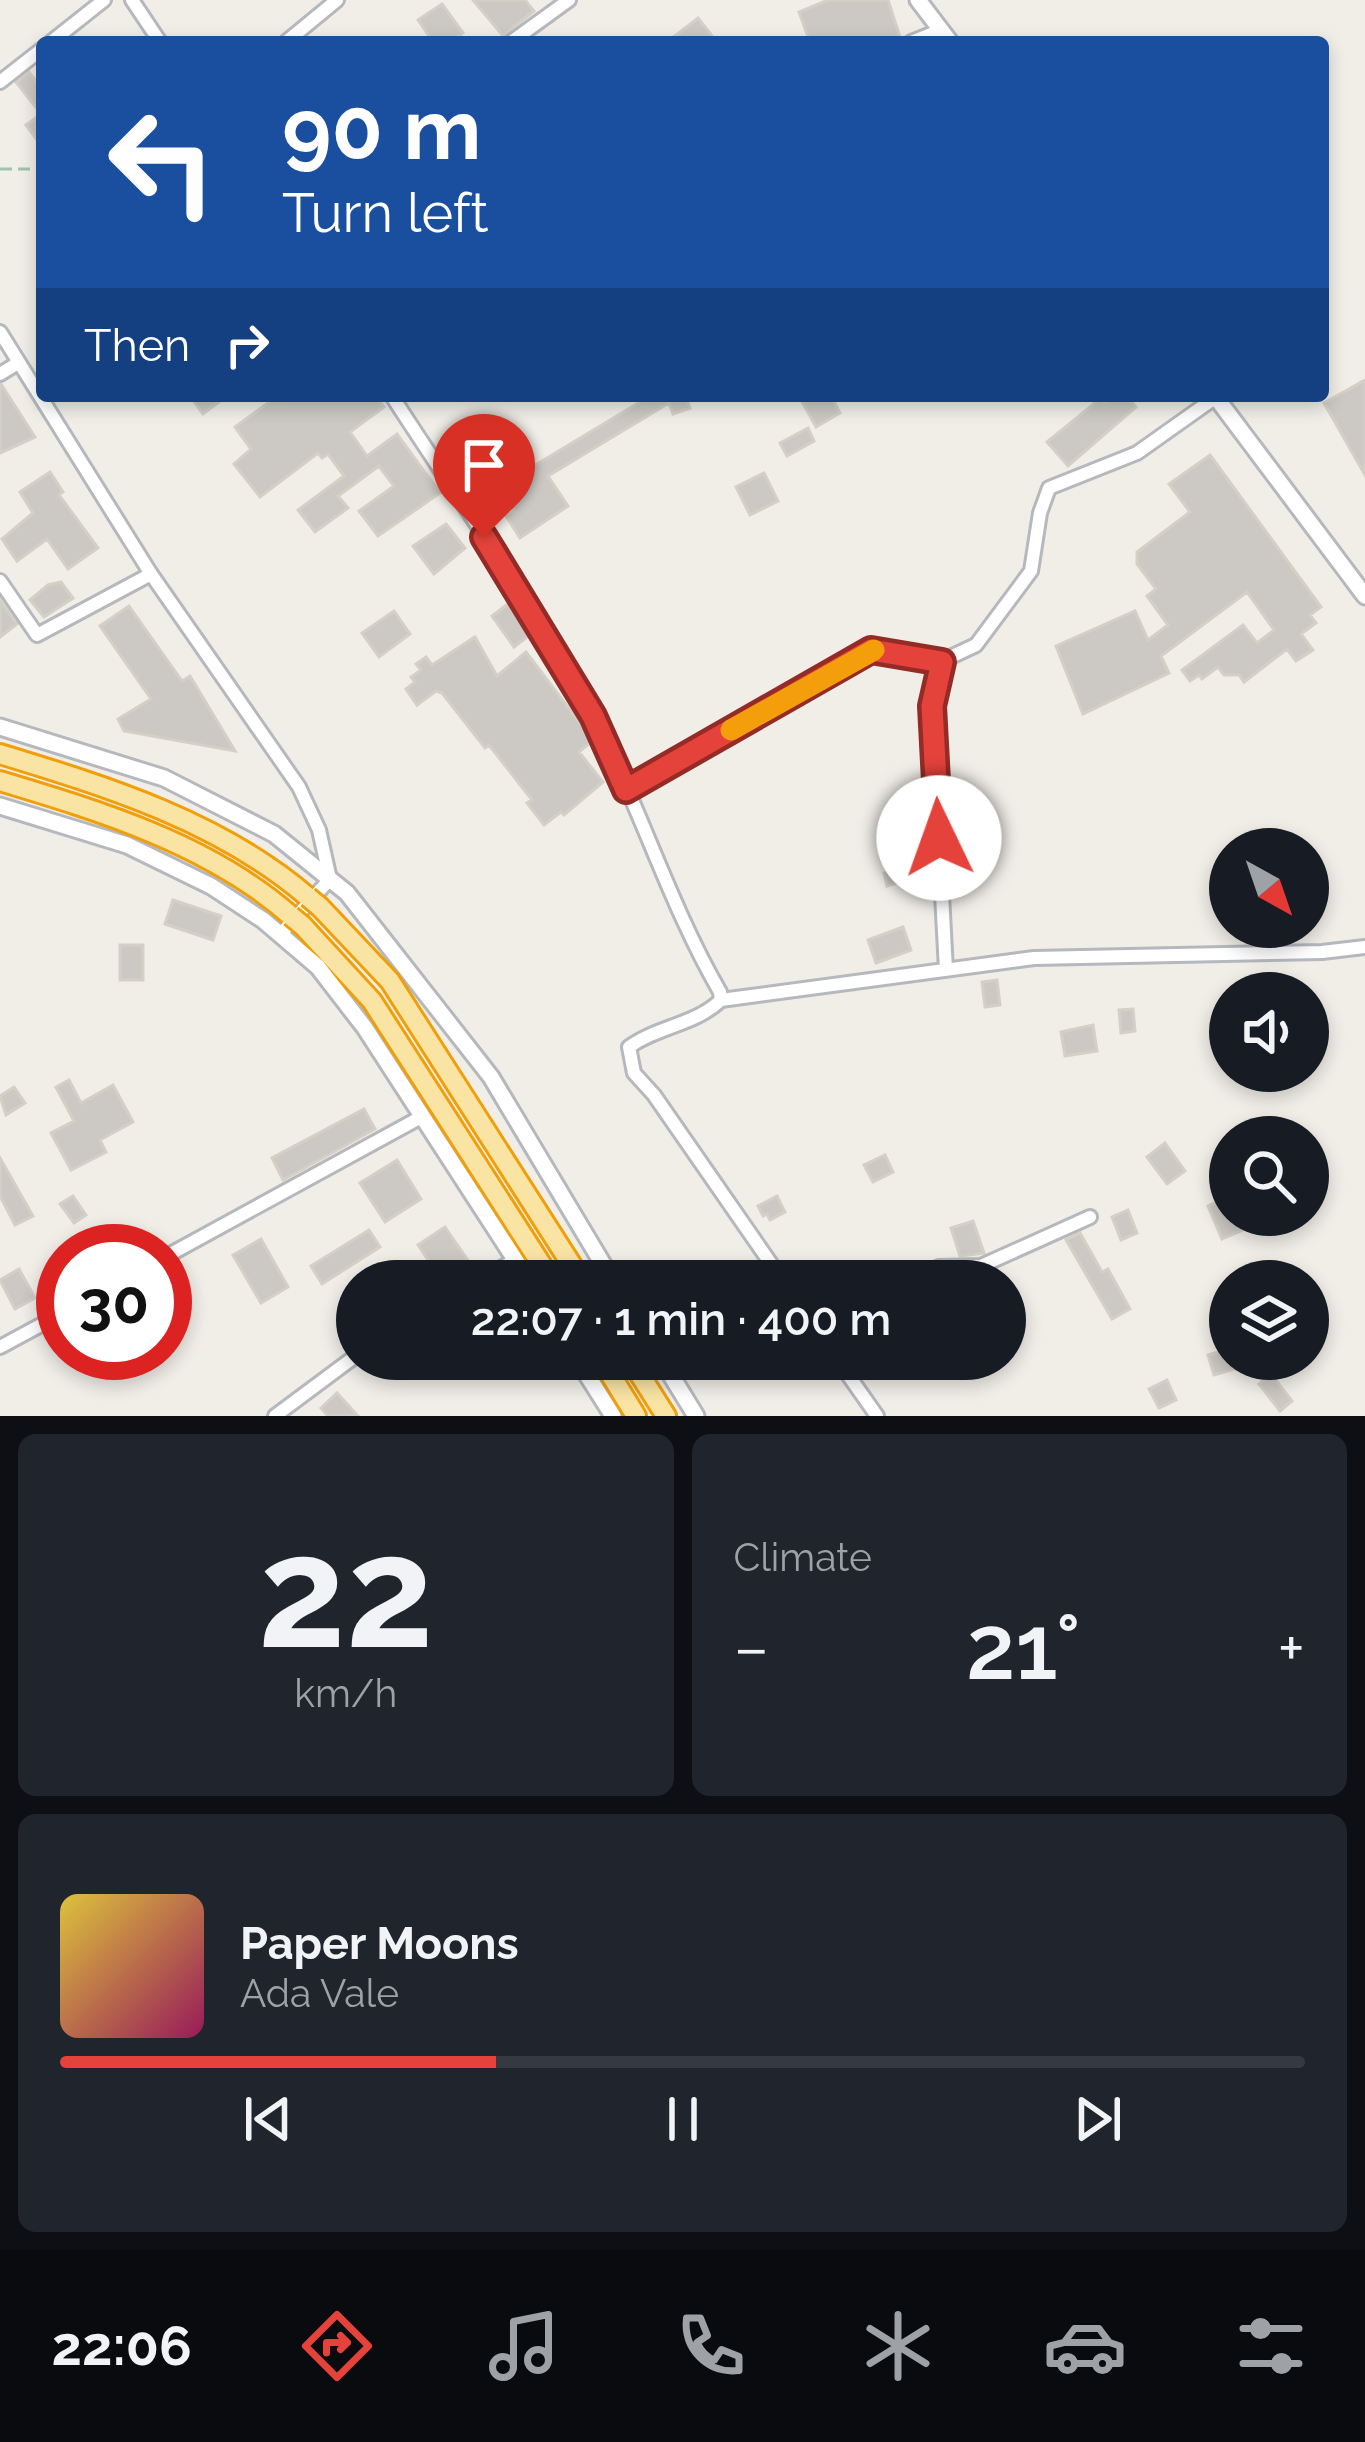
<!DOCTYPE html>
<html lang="en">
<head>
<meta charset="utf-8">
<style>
  :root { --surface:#171b24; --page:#20242c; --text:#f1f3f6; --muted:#9ea1a6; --line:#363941; --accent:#e4423b }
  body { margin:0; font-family:Raleway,sans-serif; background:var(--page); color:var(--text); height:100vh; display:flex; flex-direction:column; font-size:45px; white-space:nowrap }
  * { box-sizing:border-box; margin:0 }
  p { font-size:39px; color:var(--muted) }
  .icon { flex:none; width:66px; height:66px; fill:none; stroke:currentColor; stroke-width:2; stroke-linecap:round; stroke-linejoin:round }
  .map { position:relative; height:1416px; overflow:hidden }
  .drawer { display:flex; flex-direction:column; gap:18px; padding:18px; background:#0d0f14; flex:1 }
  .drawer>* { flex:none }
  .hud { position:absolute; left:36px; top:36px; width:1293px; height:366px; border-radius:12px; box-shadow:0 6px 18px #0003; background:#1a4fa0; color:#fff; overflow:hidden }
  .needle { width:78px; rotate:140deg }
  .fabs { position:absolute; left:1209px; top:828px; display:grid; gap:24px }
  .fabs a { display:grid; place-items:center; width:120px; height:120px; border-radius:50%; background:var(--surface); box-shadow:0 6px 18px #0003; font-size:60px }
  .speed { position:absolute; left:36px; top:1224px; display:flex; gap:24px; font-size:60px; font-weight:700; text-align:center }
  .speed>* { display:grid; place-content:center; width:156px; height:156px; border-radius:50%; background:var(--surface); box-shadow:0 6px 18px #0003; line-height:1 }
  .speed .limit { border:18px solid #d22; background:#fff; color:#111 }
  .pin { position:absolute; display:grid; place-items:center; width:102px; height:102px; color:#fff; margin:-123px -51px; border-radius:50% 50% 50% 0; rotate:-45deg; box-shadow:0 0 12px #0007 }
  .pin .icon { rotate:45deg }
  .me { position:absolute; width:132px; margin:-66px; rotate:357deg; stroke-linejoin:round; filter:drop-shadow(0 0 9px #0008) }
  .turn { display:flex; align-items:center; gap:42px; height:252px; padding:0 48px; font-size:54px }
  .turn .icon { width:156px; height:156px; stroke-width:2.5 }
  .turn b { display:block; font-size:84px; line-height:102px }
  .then { display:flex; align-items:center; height:114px; padding:0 48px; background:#0003; gap:24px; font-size:45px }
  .big { font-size:90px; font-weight:600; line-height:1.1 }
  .drawer .widget { flex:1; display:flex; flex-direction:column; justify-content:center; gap:18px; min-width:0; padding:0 42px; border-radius:18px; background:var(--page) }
  .drawer .dial { align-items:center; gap:0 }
  .dial b { font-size:156px; line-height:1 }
  .song { display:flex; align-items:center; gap:36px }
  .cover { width:144px; height:144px; border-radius:18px; background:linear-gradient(135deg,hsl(50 70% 55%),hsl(330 70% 35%)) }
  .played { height:12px; border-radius:6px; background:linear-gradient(90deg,var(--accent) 35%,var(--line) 35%) }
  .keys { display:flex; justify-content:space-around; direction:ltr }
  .heat { display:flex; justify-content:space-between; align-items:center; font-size:66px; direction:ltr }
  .drawer .tiles { flex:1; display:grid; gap:18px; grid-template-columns:1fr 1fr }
  .widget:last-child { grid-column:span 2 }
  .trip { position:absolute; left:336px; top:1260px; width:690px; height:120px; border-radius:60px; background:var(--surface); box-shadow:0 6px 18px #0003; font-weight:600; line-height:120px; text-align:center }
  .menu { display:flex; height:192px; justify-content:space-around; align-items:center; background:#090b0e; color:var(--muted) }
  .menu .icon { width:84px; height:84px }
  .menu .current { color:var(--accent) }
  .menu b { font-size:54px; color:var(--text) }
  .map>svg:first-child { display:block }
</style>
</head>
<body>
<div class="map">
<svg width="1365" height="1416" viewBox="0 0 1365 1416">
  <rect width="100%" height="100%" fill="#f1eee8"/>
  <path fill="#ccc9c5" stroke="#d5d0c6" stroke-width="3" d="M473 0H525L534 11 503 36Z
    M828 0H888L901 40 810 42 799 12Z
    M442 4 463 33 450 42H433L418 20Z
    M698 18 712 36 704 42H667Z
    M29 72 42 89V147L26 125 41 114 16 82Z
    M1365 380V475L1324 403Z
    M1 384 35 437 0 453V384Z
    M190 396H227L203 414Z
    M289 396H376L384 407 350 432 367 456 397 434 440 493 378 536 359 511 394 486 379 466 338 496 348 508 315 532 298 510 344 476 328 454 322 458 318 453 260 497 234 464 251 449 235 427 276 397 280 402Z
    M650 396H685L690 408 673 414 669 403 548 476 568 506 520 538 506 516 514 511 499 487Z
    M799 396H831L840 413 816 427Z
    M1117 396H1127L1136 407 1068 466 1047 442 1101 398 1105 402Z
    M808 428 814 441 787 456 780 443Z
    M1210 455 1321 607 1310 615 1316 623 1301 634 1313 650 1296 661 1287 649 1244 682 1239 675H1224L1218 667 1202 679 1199 675 1190 681 1182 670 1243 625 1257 643 1274 630 1247 592 1161 656 1169 673 1083 714 1056 646 1135 611 1148 640 1168 625 1147 596 1156 589 1137 564V552L1190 512 1169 484Z
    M50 472 63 492 59 495 98 548 68 569 47 539 17 561 2 539 33 513 20 492Z
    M764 473 778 501 750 515 736 487Z
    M446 524 465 548 434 574 413 546Z
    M61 582 73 598 44 617 30 600 48 585Z
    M0 600 17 624 0 637Z
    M509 603 531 634 514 647 492 616Z
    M129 606 182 681 190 676 235 751 124 731 118 719 151 699 100 626Z
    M394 611 410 634 379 657 362 633Z
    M475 637 497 676 526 652 593 740 579 752 603 782 564 815 561 812 544 825 527 803 532 800 489 745 485 748 442 693 436 691 417 705 406 689 415 682 411 677 421 670 416 664 426 657 432 665Z
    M906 866 910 879 887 886 884 873Z
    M173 900 221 916 213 940 165 924Z
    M903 927 911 950 876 963 868 940Z
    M120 945H143V980H120Z
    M997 980 1000 1005 985 1007 982 982Z
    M1133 1009 1135 1031 1121 1033 1119 1010Z
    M1093 1025 1097 1051 1065 1056 1061 1032Z
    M69 1080 81 1103 113 1085 133 1122 100 1140 106 1152 71 1170 51 1133 74 1121 56 1087Z
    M14 1087 25 1103 6 1115 0 1096Z
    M364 1109 375 1129 283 1180 272 1158Z
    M1165 1143 1185 1171 1167 1184 1147 1157Z
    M885 1155 893 1172 873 1182 864 1165Z
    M0 1158 33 1216 15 1225 0 1196Z
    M397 1160 421 1199 385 1222 360 1183Z
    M73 1196 86 1215 74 1223 60 1204Z
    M777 1196 785 1212 770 1220 767 1214 763 1216 758 1206Z
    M1230 1196V1215H1247L1252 1226 1222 1239 1208 1206Z
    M1128 1210 1137 1233 1121 1240 1112 1217Z
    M973 1221 984 1253 960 1256 951 1228Z
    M445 1227 474 1269 456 1281H442L418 1245Z
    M369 1230 380 1247 322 1284 311 1266Z
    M1080 1233 1102 1272 1108 1269 1130 1309 1112 1319 1066 1240Z
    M261 1239 288 1287 261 1303 233 1255Z
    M838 1262 846 1276 837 1281H806Z
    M19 1269 35 1298 15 1309 0 1280Z
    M1230 1348V1359H1259V1362L1214 1375 1208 1355Z
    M1271 1374 1292 1401 1280 1411 1259 1384Z
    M1167 1380 1176 1400 1159 1408 1149 1389Z
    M337 1393 358 1416H328L321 1408Z"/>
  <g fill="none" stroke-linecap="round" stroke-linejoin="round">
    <g stroke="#b5b8bc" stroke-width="18">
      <path id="minor" d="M132 0 160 42
        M51 42 104 0
        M286 42 337 0
        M511 42 569 0
        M911 42 941 30
        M0 82 42 49
        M0 332 151 574 299 787 319 830 330 879 280 935
        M0 374 18 363
        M392 396C460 502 535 605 593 716 640 806 669 904 720 992L721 1000C695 1025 658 1026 629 1047L634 1073 654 1095 783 1281
        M0 581 37 635 151 574
        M942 661 932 706 946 970
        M626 789 871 650 942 661 976 645 1031 571 1040 513 1049 488 1137 453 1216 397
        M721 1000 1034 958 1322 952 1365 947
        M165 1257 423 1116
        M478 1281 515 1260
        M908 1281 939 1267 981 1266 1090 1217
        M0 1347 63 1313
        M837 1359 877 1416
        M275 1416 357 1355"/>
    </g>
    <g stroke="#b5b8bc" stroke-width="21">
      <path id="tertiary" d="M918 0 950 42
        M1215 396 1365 596
        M0 727 164 778 274 834 347 893 491 1077 613 1281
        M0 806 127 845 211 886 263 920 318 967 365 1028 529 1281
        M577 1359 613 1416
        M661 1359 696 1416"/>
    </g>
    <g stroke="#f09f09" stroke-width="24">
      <path id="trunk" d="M0 754C108 787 221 822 308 897
        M0 781C100 811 211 845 291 916
        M320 907 390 981 582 1281
        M303 926 372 1001 552 1281
        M601 1359 636 1416
        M630 1359 666 1416"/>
    </g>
    <path stroke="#9ec5a8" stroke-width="3" stroke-dasharray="12 6" stroke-linecap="butt" d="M0 169H42"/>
    <use href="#minor" stroke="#fff" stroke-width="12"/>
    <use href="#tertiary" stroke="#fff" stroke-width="15"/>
    <use href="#trunk" stroke="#fae4a4" stroke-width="18"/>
    <g stroke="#f09f09" stroke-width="24" stroke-linecap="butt">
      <path id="trunk-bridge" d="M308 897 320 907
        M291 916 303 926"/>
    </g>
    <use href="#trunk-bridge" stroke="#fae4a4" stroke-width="18"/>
  </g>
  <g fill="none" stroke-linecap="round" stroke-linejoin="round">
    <g stroke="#942b26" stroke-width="30">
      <path id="route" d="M484 537 593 716 626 790 871 650 942 662 932 706 939 838"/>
    </g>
    <use href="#route" stroke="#e4423b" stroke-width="21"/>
    <path stroke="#f59e0b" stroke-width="21" d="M731 730 874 650"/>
  </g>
</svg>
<div class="fabs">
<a><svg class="needle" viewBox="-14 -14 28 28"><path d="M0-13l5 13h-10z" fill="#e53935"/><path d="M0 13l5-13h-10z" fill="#9ea1a6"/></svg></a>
<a><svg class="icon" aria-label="sound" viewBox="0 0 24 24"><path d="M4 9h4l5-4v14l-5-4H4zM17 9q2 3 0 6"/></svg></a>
<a><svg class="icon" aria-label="search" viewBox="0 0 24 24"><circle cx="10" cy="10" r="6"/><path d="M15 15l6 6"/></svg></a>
<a><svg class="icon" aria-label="layers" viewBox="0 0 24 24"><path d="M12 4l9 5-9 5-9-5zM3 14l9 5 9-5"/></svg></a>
</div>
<div class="speed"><div class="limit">30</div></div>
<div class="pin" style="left:484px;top:537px;background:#d93025"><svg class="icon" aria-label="arrive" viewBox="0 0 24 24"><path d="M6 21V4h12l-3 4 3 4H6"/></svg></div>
<svg class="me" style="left:939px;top:838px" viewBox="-20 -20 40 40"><circle r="19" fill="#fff"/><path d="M0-13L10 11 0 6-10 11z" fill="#e4423b"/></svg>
<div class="trip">22:07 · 1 min · 400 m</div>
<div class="hud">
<div class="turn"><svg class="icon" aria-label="left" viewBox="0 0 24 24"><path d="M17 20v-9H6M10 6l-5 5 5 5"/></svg><div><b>90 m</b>Turn left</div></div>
<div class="then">Then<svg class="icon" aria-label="right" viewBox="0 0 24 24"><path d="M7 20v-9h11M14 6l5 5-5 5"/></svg></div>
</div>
</div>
<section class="drawer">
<div class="tiles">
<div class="widget dial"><b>22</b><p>km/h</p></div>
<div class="widget"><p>Climate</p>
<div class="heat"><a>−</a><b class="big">21°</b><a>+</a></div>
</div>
<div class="widget">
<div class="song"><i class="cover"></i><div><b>Paper Moons</b><p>Ada Vale</p></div></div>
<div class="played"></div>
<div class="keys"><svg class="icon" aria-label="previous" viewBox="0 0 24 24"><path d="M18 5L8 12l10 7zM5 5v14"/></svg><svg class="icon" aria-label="pause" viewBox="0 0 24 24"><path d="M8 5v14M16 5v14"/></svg><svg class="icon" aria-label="next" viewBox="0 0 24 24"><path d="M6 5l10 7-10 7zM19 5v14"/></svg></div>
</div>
</div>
</section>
<nav class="menu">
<b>22:06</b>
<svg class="icon current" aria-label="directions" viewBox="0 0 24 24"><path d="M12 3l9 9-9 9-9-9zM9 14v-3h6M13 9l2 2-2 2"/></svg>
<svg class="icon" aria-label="music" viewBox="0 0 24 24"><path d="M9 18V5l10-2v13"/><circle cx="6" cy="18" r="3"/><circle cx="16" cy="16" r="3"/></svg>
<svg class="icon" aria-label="phone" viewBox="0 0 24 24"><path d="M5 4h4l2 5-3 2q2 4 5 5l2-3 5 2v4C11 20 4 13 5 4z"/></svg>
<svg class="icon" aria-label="climate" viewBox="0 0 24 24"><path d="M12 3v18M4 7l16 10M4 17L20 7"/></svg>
<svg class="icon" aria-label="car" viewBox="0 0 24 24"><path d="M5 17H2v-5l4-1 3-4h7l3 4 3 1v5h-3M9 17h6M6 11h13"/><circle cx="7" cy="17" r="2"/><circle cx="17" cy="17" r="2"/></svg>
<svg class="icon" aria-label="filters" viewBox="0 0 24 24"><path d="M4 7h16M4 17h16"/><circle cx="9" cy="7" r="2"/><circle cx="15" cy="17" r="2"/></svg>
</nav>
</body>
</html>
